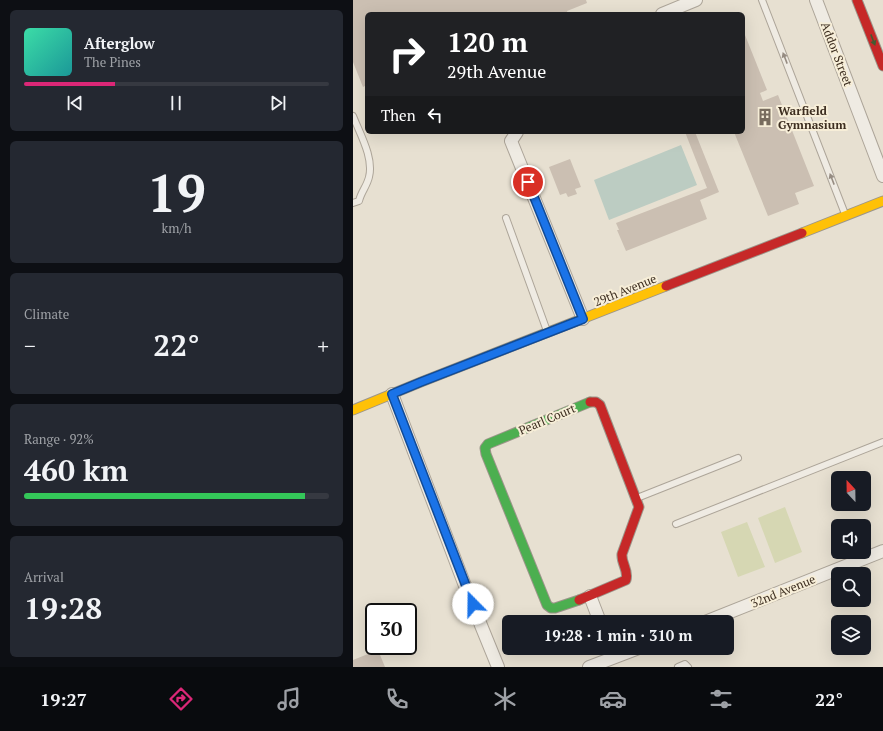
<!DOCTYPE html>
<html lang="en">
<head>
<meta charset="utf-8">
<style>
  :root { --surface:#171b24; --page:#242831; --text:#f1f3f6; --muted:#9ea1a6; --line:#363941; --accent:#db2777 }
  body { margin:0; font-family:"PT Serif",serif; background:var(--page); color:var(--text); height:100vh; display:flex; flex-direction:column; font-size:15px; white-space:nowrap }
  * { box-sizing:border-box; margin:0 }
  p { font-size:13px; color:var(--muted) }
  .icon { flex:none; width:22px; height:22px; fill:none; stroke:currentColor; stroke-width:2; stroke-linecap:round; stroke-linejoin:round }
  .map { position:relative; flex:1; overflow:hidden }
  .details { display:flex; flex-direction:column; gap:10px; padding:10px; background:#0d0f14; width:353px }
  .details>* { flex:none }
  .top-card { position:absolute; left:12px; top:12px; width:380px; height:122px; border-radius:6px; box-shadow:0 4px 16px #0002; background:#202124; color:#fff; overflow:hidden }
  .needle { width:26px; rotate:338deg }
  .buttons { position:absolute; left:478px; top:471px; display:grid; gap:8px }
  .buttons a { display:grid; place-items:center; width:40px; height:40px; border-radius:6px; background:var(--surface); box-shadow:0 4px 16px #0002; font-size:20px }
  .speed { position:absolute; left:12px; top:603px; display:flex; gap:8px; font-size:20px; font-weight:700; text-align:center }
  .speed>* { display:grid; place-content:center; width:52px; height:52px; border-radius:50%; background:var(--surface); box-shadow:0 4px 16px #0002; line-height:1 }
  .speed .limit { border:2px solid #111; border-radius:6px; background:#fff; color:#111 }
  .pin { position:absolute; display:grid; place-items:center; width:34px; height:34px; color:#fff; margin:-17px; border:2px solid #fff; border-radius:50%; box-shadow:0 1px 4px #0007 }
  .me { position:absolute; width:44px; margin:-22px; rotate:338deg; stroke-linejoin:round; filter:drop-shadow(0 0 3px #0008) }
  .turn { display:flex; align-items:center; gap:14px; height:84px; padding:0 16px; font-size:18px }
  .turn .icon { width:52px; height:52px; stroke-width:2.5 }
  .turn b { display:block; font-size:28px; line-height:34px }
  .then { display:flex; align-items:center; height:38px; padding:0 16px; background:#0003; gap:8px; font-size:15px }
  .big { font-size:30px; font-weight:700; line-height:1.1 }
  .details .card { flex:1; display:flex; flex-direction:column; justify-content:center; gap:6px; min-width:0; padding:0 14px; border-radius:6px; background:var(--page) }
  .details .dial { align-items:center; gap:0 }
  .dial b { font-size:52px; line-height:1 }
  .song { display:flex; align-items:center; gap:12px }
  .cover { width:48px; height:48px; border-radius:6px; background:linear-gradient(135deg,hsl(160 70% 55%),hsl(180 70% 35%)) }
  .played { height:4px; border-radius:2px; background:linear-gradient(90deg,var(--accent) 30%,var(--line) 30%) }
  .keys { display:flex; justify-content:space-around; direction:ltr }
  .heat { display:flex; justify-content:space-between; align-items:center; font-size:22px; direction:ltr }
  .charge { height:6px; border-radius:3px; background:linear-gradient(90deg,#34c759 92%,var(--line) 0) }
  .trip { position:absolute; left:149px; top:615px; width:232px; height:40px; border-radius:6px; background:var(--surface); box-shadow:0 4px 16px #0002; font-weight:700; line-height:40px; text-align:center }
  .tab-bar { display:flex; height:64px; justify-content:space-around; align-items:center; background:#090b0e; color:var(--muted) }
  .tab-bar .icon { width:28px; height:28px }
  .tab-bar .current { color:var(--accent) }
  .tab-bar b { font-size:18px; color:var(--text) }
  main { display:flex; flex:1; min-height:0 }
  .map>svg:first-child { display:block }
</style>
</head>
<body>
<main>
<section class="details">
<div class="card">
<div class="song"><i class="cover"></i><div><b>Afterglow</b><p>The Pines</p></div></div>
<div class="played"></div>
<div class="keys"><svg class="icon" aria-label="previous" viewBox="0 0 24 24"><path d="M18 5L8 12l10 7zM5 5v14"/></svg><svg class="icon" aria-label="pause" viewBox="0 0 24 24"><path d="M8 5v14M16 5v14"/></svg><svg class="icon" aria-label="next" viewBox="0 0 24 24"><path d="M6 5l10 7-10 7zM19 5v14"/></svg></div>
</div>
<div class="card dial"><b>19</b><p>km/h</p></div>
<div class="card"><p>Climate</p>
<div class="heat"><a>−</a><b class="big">22°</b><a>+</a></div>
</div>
<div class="card"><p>Range · 92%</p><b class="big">460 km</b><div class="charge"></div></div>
<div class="card"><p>Arrival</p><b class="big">19:28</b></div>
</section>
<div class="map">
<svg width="530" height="667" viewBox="0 0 530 667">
  <rect width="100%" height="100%" fill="#e7e0d1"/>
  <path fill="#d6d7b3" d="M432 507 449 552 422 563 405 518Z
    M394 522 412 567 385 577 368 532Z"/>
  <path fill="#bcccc2" d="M328 145 344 185 256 220 241 180Z"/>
  <path fill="#cbbfb2" d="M0 0H233L234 3 214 11 215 14H14V85L10 87 0 62Z
    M390 30 414 90 407 93 410 101 425 95 461 186 442 193 446 204 415 216 381 132H390Z
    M332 132H342L366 192 347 200 354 219 273 251 264 230H266L263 223 354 188Z
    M217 159 228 187 222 189 224 194 215 197 213 193 207 195 196 167Z
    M25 650 32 667H0V660Z"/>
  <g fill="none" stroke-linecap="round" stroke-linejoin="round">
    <g stroke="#ada599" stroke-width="8">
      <path id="lane" d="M409 0 492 214
        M0 116C7 134 21 158 16 177 14 186 8 192 6 201L0 203
        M153 218 194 331
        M284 498 385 458
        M323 524 530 442
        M325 667 332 664 335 667"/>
    </g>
    <g stroke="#ada599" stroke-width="14">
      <path id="street" d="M463 0 530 176
        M309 14 343 0
        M164 132 158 141 230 319
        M39 394 114 591 145 667
        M237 596 247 622
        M352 622 530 551
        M236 667 286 648"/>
    </g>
    <g stroke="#9c958a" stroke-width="11">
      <path id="fast" d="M226 600 202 608H198L194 605 133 454 132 448 135 444 237 402"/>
    </g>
    <g stroke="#9c958a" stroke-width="11">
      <path id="slow" d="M449 233 530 201
        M0 410 68 382 313 286"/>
    </g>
    <g stroke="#9c958a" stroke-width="11">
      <path id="jam" d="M504 0 530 66
        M313 286 449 233
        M226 600 273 580C276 570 268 564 269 554L286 507 247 405 243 402H237"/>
    </g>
    <use href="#lane" stroke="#efebe3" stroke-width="6"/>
    <use href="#street" stroke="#efebe3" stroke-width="12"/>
    <use href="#fast" stroke="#4caf50" stroke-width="9"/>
    <use href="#slow" stroke="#ffc107" stroke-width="9"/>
    <use href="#jam" stroke="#c62828" stroke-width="9"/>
  </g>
  <defs><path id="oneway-solid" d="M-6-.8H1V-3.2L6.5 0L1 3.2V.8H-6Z"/></defs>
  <use fill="#425b31" href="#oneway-solid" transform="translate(520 40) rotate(69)"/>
  <g fill="#968c82">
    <use href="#oneway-solid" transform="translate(432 58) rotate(-111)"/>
    <use href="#oneway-solid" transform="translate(479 179) rotate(-111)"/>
  </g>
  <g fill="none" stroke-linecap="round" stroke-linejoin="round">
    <g stroke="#114b97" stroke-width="10">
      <path id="route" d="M120 604 39 394 68 382 230 319 175 182"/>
    </g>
    <use href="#route" stroke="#1a73e8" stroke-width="7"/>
  </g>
  <defs>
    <g id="building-bare" transform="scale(1.38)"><path d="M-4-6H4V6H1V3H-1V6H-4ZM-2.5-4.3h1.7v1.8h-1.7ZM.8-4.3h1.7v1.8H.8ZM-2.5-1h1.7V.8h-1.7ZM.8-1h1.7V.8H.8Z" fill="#786c5e" stroke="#f7eed8" stroke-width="2.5" paint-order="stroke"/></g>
  </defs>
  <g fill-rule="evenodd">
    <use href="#building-bare" x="412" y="117"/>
  </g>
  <g text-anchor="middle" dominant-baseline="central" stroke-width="4" stroke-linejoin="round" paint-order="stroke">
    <g font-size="12" fill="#3d2e20" stroke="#f7eed8">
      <text transform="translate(484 54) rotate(69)">Addor Street</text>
      <text transform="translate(272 290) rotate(-22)">29th Avenue</text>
      <text transform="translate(194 419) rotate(-23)">Pearl Court</text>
      <text transform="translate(430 591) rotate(-22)">32nd Avenue</text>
    </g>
    <g font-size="12" font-weight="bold" fill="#3d2e20" stroke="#f7eed8" text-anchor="start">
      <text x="425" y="110">Warfield<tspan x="425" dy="14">Gymnasium</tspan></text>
    </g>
  </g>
</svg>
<div class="buttons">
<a><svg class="needle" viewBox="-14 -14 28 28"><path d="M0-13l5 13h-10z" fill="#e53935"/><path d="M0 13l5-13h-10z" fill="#9ea1a6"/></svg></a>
<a><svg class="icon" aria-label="sound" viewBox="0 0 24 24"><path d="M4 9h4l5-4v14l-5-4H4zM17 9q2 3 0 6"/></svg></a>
<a><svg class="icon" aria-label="search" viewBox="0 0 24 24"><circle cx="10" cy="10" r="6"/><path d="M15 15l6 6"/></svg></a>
<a><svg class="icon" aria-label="layers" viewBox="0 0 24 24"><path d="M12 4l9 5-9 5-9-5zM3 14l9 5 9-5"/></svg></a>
</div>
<div class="speed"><div class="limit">30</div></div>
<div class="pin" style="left:175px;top:182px;background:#d93025"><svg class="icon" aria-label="arrive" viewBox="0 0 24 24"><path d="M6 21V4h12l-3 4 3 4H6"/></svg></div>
<svg class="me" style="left:120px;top:604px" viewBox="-20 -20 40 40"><circle r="19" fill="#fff"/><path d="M0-13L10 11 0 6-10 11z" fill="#1a73e8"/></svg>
<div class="trip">19:28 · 1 min · 310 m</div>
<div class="top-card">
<div class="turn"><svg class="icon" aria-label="right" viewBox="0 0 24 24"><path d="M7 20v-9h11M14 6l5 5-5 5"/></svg><div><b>120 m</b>29th Avenue</div></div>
<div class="then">Then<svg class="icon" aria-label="left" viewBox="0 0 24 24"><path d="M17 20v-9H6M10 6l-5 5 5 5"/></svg></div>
</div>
</div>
</main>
<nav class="tab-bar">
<b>19:27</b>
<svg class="icon current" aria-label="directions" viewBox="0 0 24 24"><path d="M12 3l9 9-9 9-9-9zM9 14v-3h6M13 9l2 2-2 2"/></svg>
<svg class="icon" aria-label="music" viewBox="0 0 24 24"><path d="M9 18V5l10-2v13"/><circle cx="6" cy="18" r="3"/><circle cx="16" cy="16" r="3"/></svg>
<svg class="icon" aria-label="phone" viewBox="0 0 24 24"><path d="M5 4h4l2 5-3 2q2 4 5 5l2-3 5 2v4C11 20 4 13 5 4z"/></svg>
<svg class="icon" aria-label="climate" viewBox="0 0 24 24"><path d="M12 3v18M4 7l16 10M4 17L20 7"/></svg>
<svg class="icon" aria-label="car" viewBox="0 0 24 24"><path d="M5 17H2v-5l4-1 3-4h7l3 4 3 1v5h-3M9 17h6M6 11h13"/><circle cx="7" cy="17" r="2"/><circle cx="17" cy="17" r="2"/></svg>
<svg class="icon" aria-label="filters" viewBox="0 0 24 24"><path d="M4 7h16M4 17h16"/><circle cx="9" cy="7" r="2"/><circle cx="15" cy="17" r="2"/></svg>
<b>22°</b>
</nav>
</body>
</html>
